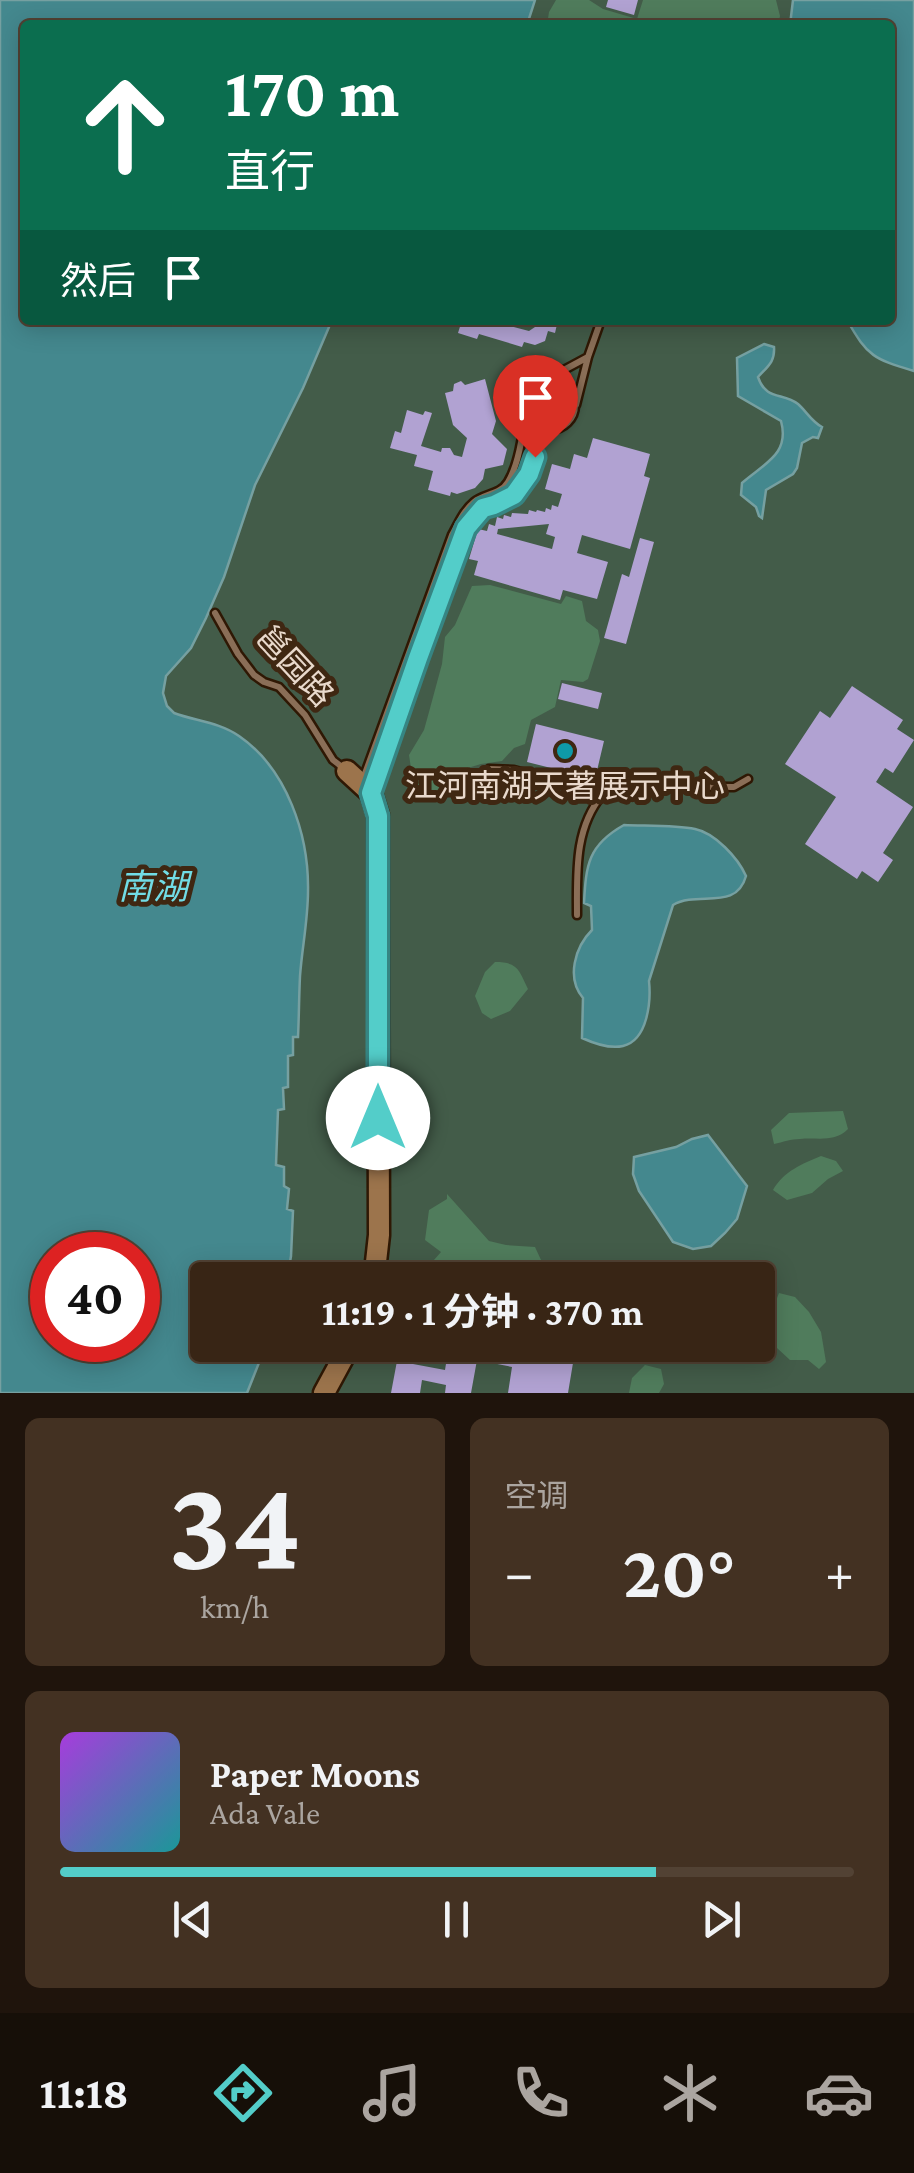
<!DOCTYPE html>
<html lang="zh">
<head>
<meta charset="utf-8">
<style>
  :root { --surface:#382515; --page:#433122; --text:#f1f3f6; --muted:#aba5a0; --line:#524234; --accent:#53cdc9 }
  body { margin:0; font-family:"Crimson Pro","Noto Sans SC",serif; background:var(--page); color:var(--text); height:100vh; display:flex; flex-direction:column; font-size:38px; white-space:nowrap }
  * { box-sizing:border-box; margin:0 }
  p { font-size:32px; color:var(--muted) }
  .icon { flex:none; width:55px; height:55px; fill:none; stroke:currentColor; stroke-width:2; stroke-linecap:round; stroke-linejoin:round }
  .map { position:relative; height:1393px; overflow:hidden }
  .panel { display:flex; flex-direction:column; gap:25px; padding:25px; background:#1f140c; flex:1 }
  .panel>* { flex:none }
  .guide { position:absolute; left:20px; top:20px; width:875px; height:305px; border-radius:10px; box-shadow:0 5px 25px #0003,0 0 0 2px var(--line); background:#0b6e4f; color:#fff; overflow:hidden }
  .speed { position:absolute; left:30px; top:1232px; display:flex; gap:20px; font-size:50px; font-weight:700; text-align:center }
  .speed>* { display:grid; place-content:center; width:130px; height:130px; border-radius:50%; background:var(--surface); box-shadow:0 5px 25px #0003,0 0 0 2px var(--line); line-height:1 }
  .speed .limit { border:15px solid #d22; background:#fff; color:#111 }
  .pin { position:absolute; display:grid; place-items:center; width:85px; height:85px; color:#fff; margin:-102px -42px; border-radius:50% 50% 50% 0; rotate:-45deg; box-shadow:0 0 10px #0007 }
  .pin .icon { rotate:45deg }
  .me { position:absolute; width:110px; margin:-55px; rotate:0deg; stroke-linejoin:round; filter:drop-shadow(0 0 8px #0008) }
  .turn { display:flex; align-items:center; gap:35px; height:210px; padding:0 40px; font-size:45px }
  .turn .icon { width:130px; height:130px; stroke-width:2.5 }
  .turn b { display:block; font-size:70px; line-height:85px }
  .then { display:flex; align-items:center; height:95px; padding:0 40px; background:#0003; gap:20px; font-size:38px }
  .big { font-size:75px; font-weight:700; line-height:1.1 }
  .panel .card { flex:1; display:flex; flex-direction:column; justify-content:center; gap:15px; min-width:0; padding:0 35px; border-radius:15px; background:var(--page) }
  .panel .dial { align-items:center; gap:0 }
  .dial b { font-size:130px; line-height:1 }
  .song { display:flex; align-items:center; gap:30px }
  .cover { width:120px; height:120px; border-radius:15px; background:linear-gradient(135deg,hsl(280 70% 55%),hsl(180 70% 35%)) }
  .played { height:10px; border-radius:5px; background:linear-gradient(90deg,var(--accent) 75%,var(--line) 75%) }
  .keys { display:flex; justify-content:space-around; direction:ltr }
  .heat { display:flex; justify-content:space-between; align-items:center; font-size:55px; direction:ltr }
  .panel .tiles { flex:1; display:grid; gap:25px; grid-template-columns:1fr 1fr }
  .card:last-child { grid-column:span 2 }
  .trip { position:absolute; left:190px; top:1262px; width:585px; height:100px; border-radius:10px; background:var(--surface); box-shadow:0 5px 25px #0003,0 0 0 2px var(--line); font-weight:700; line-height:100px; text-align:center }
  .tab-bar { display:flex; height:160px; justify-content:space-around; align-items:center; background:#160f08; color:var(--muted) }
  .tab-bar .icon { width:70px; height:70px }
  .tab-bar .on { color:var(--accent) }
  .tab-bar b { font-size:45px; color:var(--text) }
  .map>svg:first-child { display:block }
</style>
</head>
<body>
<div class="map">
<svg width="914" height="1393" viewBox="0 0 914 1393">
  <rect width="100%" height="100%" fill="#4a311c"/>
  <path fill="#435c49" fill-rule="evenodd" d="M0 0H914V1393H0ZM25 25H890V320H25ZM52 1255H138V1340H52ZM208 1280H758V1345H208Z"/>
  <path fill="#507c5c" d="M556 0H589L603 9 637 19 643 0H776L780 16 778 25H547L549 12Z
    M490 585 561 604 566 596 582 601 586 621 598 630 600 641 588 679 583 682 561 680 555 707 531 720 525 744 514 748 502 761 481 764 441 776 447 790 432 796 414 788 409 755 424 730 429 712 442 664 445 637 455 625 472 586Z
    M495 962C518 962 519 970 528 989L510 1011 491 1019 482 1013 475 996 485 972Z
    M843 1111 848 1129C834 1143 818 1137 800 1139 791 1139 783 1142 774 1144L771 1130 789 1113Z
    M821 1156 836 1161 843 1171 828 1179 812 1193 787 1200 773 1190C784 1171 802 1164 821 1156Z
    M447 1194 489 1241 506 1245 535 1247 548 1275V1280H425L419 1277 441 1252 425 1240 429 1210 447 1199Z
    M779 1293 795 1297 809 1312 821 1332 826 1362 819 1369 808 1360H790L777 1348 764 1332Z
    M645 1365 661 1369 664 1384 659 1393H629L632 1378Z"/>
  <path fill="#44888e" stroke="#76a0a1" stroke-width="2.5" fill-rule="evenodd" d="M0 0H535L527 25H25V320H332L303 388 255 485 224 577 206 618 191 648 166 676 163 693 167 706 174 713C195 721 219 722 239 736 287 769 309 835 308 891 308 920 302 948 300 976 299 996 299 1017 298 1037H293V1055L288 1056V1087L283 1088 284 1109 278 1110 276 1165 284 1167V1186L289 1189 287 1209 293 1211 291 1256 287 1280H208V1345H266L247 1393H0ZM52 1255H138V1340H52Z
    M793 0H914V371C874 359 868 357 847 320H890V25H790Z
    M764 344 774 347C775 362 768 366 758 377 766 401 783 392 798 404 807 412 811 421 822 427L818 438 813 437 802 443 797 468 793 474 766 490 762 518 759 516 756 507 741 495 742 483C765 463 790 454 781 421L738 396 737 358Z
    M624 825C645 826 676 825 695 829 715 833 738 858 746 876 736 912 698 890 673 905L649 981C651 1001 648 1040 623 1046 610 1049 593 1043 582 1038L583 998C566 978 575 947 592 930L591 906 584 903C586 865 588 845 624 825Z
    M708 1135 747 1186 737 1219 725 1233 711 1246 693 1249 673 1242 639 1191 633 1174 634 1157 676 1147 692 1139Z
    M678 1345H724L720 1353 701 1356 680 1351Z"/>
  <path fill="#b1a2d2" fill-rule="evenodd" d="M608 0H638L634 15 606 7Z
    M462 320H500L499 323 529 331 535 327 536 320H558L555 333 548 331 545 341 535 345 524 342 522 347 479 334 477 339 458 333Z
    M485 379 496 421 492 434 507 449 503 465 485 469 483 479 475 488 457 494 451 492 450 496 428 490 433 471 414 466 417 455 390 448 395 431 401 433 407 410 423 415 425 411 432 413 421 446 441 452 442 448H450L454 455 462 457 467 438 453 425 445 393 453 391 454 384 461 381 465 385Z
    M593 438 650 454 644 476 650 478 630 549 582 535 577 553 608 562 597 599 563 590 560 600 474 575 478 561 469 559 478 529 487 531 489 524 495 526 497 517 503 519 504 515 511 517 512 513 528 514 529 510 536 512 537 510 545 512 546 508 551 510 552 505 558 507 562 494 545 489 552 464 570 469 574 454 587 458ZM549 524 546 534 555 537 552 549 497 534 498 529Z
    M640 538 654 542 626 644 604 638 622 574 629 577Z
    M562 683 602 693 598 709 558 699Z
    M852 686 903 720 897 729 914 740 893 773 885 768 876 782 913 807 883 853 893 860 878 882 862 871 857 879 805 844 836 797 785 764 820 711 830 718Z
    M536 724 604 741 595 779 527 762Z
    M449 1345H576L568 1393H508L512 1367 477 1360 471 1393H445L446 1385 422 1380 420 1393H391L397 1361 445 1370Z"/>
  <g fill="none" stroke-linecap="round" stroke-linejoin="round">
    <g stroke="#2f1804" stroke-width="11">
      <path id="lane" d="M547 379 588 357
        M525 405a25 25 0 1 1 50 0a25 25 0 1 1-50 0Z
        M576 405 588 357 601 320
        M215 613 238 654 254 675 264 682 279 687 305 715 333 760 342 767
        M489 769 514 770 603 794 633 786 734 787 748 779
        M363 779 452 535C458 524 464 510 474 502 485 493 500 495 508 482 519 464 523 432 526 411
        M373 787C395 724 417 661 440 598 449 576 455 547 468 526 483 503 490 510 510 497 532 483 536 452 543 429
        M577 915C577 873 574 828 603 794"/>
    </g>
    <g stroke="#2f1804" stroke-width="25">
      <path id="secondary" d="M347 771 371 793 378 815 379 1235 374 1280
        M324 1393 350 1345"/>
    </g>
    <use href="#lane" stroke="#8a6e57" stroke-width="6"/>
    <use href="#secondary" stroke="#9c744c" stroke-width="20"/>
  </g>
  <g fill="none" stroke-linecap="round" stroke-linejoin="round">
    <g stroke="#368583" stroke-width="25">
      <path id="route" d="M378 1118V816L371 793 418 658 466 528 483 508 494 505 514 495 529 474 535 457"/>
    </g>
    <use href="#route" stroke="#53cdc9" stroke-width="18"/>
  </g>
  <circle fill="#0f9aa8" stroke="#3f2712" stroke-width="4" cx="565" cy="751" r="10"/>
  <g text-anchor="middle" dominant-baseline="central" stroke-width="10" stroke-linejoin="round" paint-order="stroke">
    <g font-size="32" fill="#e9d9cc" stroke="#3f2712">
      <text transform="translate(295 666) rotate(47)">邕园路</text>
    </g>
    <g font-size="32" fill="#e9d9cc" stroke="#3f2712">
      <text x="565" y="786">江河南湖天著展示中心</text>
    </g>
    <g font-size="35" font-style="italic" fill="#71dce5" stroke="#3f2712">
      <text x="153" y="887">南湖</text>
    </g>
  </g>
</svg>
<div class="speed"><div class="limit">40</div></div>
<div class="pin" style="left:535px;top:457px;background:#d93025"><svg class="icon" aria-label="arrive" viewBox="0 0 24 24"><path d="M6 21V4h12l-3 4 3 4H6"/></svg></div>
<svg class="me" style="left:378px;top:1118px" viewBox="-20 -20 40 40"><circle r="19" fill="#fff"/><path d="M0-13L10 11 0 6-10 11z" fill="#53cdc9"/></svg>
<div class="trip">11:19 · 1 分钟 · 370 m</div>
<div class="guide">
<div class="turn"><svg class="icon" aria-label="ahead" viewBox="0 0 24 24"><path d="M12 20V5M6 11l6-6 6 6"/></svg><div><b>170 m</b>直行</div></div>
<div class="then">然后<svg class="icon" aria-label="arrive" viewBox="0 0 24 24"><path d="M6 21V4h12l-3 4 3 4H6"/></svg></div>
</div>
</div>
<section class="panel">
<div class="tiles">
<div class="card dial"><b>34</b><p>km/h</p></div>
<div class="card"><p>空调</p>
<div class="heat"><a>−</a><b class="big">20°</b><a>+</a></div>
</div>
<div class="card">
<div class="song"><i class="cover"></i><div><b>Paper Moons</b><p>Ada Vale</p></div></div>
<div class="played"></div>
<div class="keys"><svg class="icon" aria-label="previous" viewBox="0 0 24 24"><path d="M18 5L8 12l10 7zM5 5v14"/></svg><svg class="icon" aria-label="pause" viewBox="0 0 24 24"><path d="M8 5v14M16 5v14"/></svg><svg class="icon" aria-label="next" viewBox="0 0 24 24"><path d="M6 5l10 7-10 7zM19 5v14"/></svg></div>
</div>
</div>
</section>
<nav class="tab-bar">
<b>11:18</b>
<svg class="icon on" aria-label="directions" viewBox="0 0 24 24"><path d="M12 3l9 9-9 9-9-9zM9 14v-3h6M13 9l2 2-2 2"/></svg>
<svg class="icon" aria-label="music" viewBox="0 0 24 24"><path d="M9 18V5l10-2v13"/><circle cx="6" cy="18" r="3"/><circle cx="16" cy="16" r="3"/></svg>
<svg class="icon" aria-label="phone" viewBox="0 0 24 24"><path d="M5 4h4l2 5-3 2q2 4 5 5l2-3 5 2v4C11 20 4 13 5 4z"/></svg>
<svg class="icon" aria-label="climate" viewBox="0 0 24 24"><path d="M12 3v18M4 7l16 10M4 17L20 7"/></svg>
<svg class="icon" aria-label="car" viewBox="0 0 24 24"><path d="M5 17H2v-5l4-1 3-4h7l3 4 3 1v5h-3M9 17h6M6 11h13"/><circle cx="7" cy="17" r="2"/><circle cx="17" cy="17" r="2"/></svg>
</nav>
</body>
</html>
